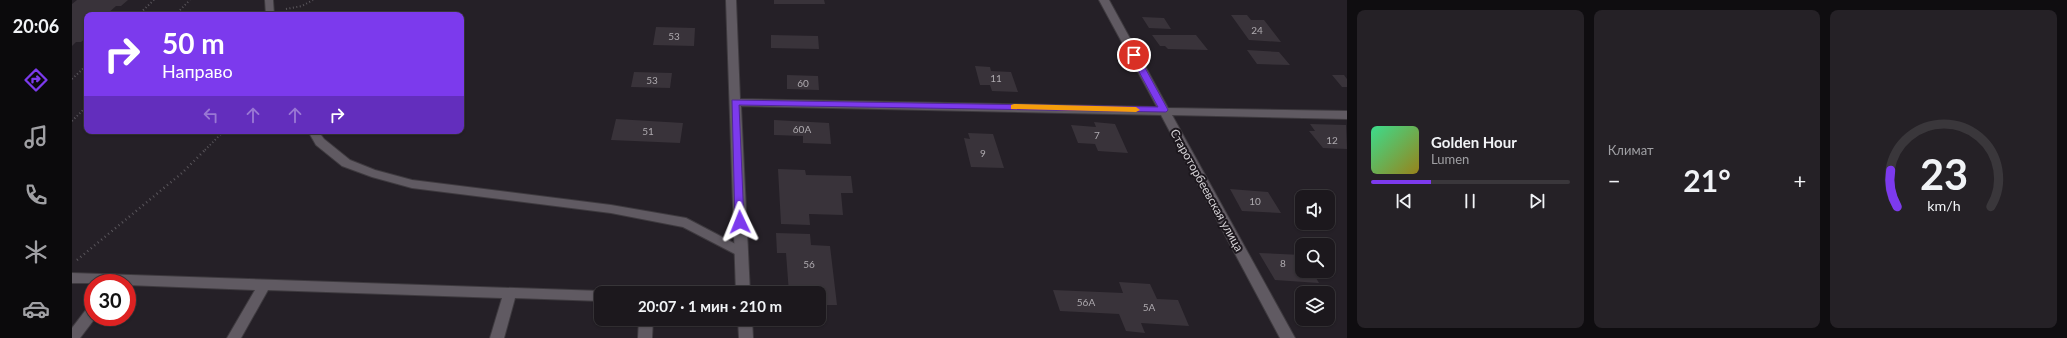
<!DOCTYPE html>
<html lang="ru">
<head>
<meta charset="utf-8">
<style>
  :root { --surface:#1c181d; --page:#252126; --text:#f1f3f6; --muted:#a0a0a4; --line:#3a373b; --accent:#7c3aed }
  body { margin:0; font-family:Lato,sans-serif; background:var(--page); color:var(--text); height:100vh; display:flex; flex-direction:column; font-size:15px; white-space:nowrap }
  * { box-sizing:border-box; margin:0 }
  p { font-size:13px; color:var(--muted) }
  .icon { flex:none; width:22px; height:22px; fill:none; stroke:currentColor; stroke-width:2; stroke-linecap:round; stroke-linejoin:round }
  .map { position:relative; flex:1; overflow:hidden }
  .drawer { display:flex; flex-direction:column; gap:10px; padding:10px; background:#0f0d10; width:720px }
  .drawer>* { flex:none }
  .guide { position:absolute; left:12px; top:12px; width:380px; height:122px; border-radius:8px; box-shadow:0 1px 3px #0004,0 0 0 1px var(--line); background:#7c3aed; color:#fff; overflow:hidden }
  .fabs { position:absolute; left:1223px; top:190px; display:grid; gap:8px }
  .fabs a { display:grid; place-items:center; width:40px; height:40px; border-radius:8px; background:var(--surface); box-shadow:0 1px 3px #0004,0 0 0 1px var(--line); font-size:20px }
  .speed { position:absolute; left:12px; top:274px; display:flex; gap:8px; font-size:20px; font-weight:700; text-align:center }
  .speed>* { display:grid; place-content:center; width:52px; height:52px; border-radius:50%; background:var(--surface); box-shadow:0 1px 3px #0004,0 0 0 1px var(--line); line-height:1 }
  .speed .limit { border:6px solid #d22; background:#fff; color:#111 }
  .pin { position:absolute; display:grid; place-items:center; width:34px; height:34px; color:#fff; margin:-17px; border:2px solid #fff; border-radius:50%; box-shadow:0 1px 4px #0007 }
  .me { position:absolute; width:44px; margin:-22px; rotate:358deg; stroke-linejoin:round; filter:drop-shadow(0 0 3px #0008) }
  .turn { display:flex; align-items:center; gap:14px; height:84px; padding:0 12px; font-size:18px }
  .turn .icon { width:52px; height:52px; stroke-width:2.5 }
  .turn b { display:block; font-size:28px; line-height:34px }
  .lanes { display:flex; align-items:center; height:38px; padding:0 12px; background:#0003; justify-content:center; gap:20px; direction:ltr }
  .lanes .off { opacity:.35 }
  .big { font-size:30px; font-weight:700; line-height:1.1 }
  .drawer .tile { flex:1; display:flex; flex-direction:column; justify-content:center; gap:6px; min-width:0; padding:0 14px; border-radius:8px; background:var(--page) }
  .drawer .dial { align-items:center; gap:0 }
  .dial svg { height:104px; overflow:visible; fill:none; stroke:var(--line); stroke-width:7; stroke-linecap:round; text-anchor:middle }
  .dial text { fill:var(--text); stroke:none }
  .song { display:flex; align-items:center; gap:12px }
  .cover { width:48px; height:48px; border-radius:6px; background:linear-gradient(135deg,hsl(150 70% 55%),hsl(50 70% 35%)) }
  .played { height:4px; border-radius:2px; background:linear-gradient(90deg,var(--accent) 30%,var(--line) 30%) }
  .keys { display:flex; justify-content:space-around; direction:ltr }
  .heat { display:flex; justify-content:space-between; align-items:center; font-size:22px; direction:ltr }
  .drawer .tiles { flex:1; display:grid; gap:10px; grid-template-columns:repeat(3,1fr) }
  .trip { position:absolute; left:522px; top:286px; width:232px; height:40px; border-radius:8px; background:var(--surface); box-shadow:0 1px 3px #0004,0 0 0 1px var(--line); font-weight:700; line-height:40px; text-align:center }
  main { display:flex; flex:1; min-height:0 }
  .dock { display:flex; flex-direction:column; width:72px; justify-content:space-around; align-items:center; background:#0b0a0c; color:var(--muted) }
  .dock .icon { width:28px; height:28px }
  .dock .active { color:var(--accent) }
  .dock b { font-size:18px; color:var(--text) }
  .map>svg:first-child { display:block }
</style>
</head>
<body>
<main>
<nav class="dock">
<b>20:06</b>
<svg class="icon active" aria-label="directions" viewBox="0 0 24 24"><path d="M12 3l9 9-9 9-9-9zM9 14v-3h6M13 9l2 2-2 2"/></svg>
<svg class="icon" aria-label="music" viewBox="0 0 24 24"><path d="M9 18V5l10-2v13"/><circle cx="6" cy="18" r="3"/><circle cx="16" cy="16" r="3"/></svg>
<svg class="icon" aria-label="phone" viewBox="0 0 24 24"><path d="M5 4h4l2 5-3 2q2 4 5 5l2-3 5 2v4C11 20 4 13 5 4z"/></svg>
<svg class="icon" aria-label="climate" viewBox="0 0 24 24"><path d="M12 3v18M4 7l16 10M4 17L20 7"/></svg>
<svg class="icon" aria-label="car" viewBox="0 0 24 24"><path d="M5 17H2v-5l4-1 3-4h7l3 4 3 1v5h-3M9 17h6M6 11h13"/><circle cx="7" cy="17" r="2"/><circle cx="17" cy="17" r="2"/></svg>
</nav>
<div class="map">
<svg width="1275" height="338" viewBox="0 0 1275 338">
  <rect width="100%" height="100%" fill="#252027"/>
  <path fill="#39333a" d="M5 0H56L49 6H44L34 15H15V37L9 42H4L0 46V4Z
    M702 0H752L753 4H702Z
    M1159 15H1175L1179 20H1192L1209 42 1177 40Z
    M1070 17 1092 18 1099 29 1077 28Z
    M584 27 623 28 622 46 581 45Z
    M699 35 746 36 747 49 699 48Z
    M1080 35H1124L1136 50 1096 49 1093 46H1088Z
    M1175 50 1207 52 1218 65 1185 64Z
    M903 66 918 67 919 71 939 72 946 92 920 91 918 85H908Z
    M562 72 600 73 598 88 559 87Z
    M715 75 746 76 747 90 715 89Z
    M1260 75H1272L1275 79V87H1270Z
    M544 119 611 123 608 143 539 140Z
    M702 120 757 123 759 144 731 143V136L702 135Z
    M1022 122 1043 124 1056 153 1026 151 1023 144 1006 143 999 125 1024 127Z
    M1238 124 1274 125 1275 149 1251 148 1237 131H1243Z
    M896 133 921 134 932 168 899 167 892 138 898 139Z
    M706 169 733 170 734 175 779 176 781 193H769L771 215 737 214 738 225 709 224Z
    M1158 189 1196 192 1209 213 1170 211Z
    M704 233 738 234 739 245 758 246 765 305H747V293H717L714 253H705Z
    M1187 253 1230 255V271H1240L1247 283 1203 280Z
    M1047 282 1078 284 1085 299 1106 300 1117 326 1069 323 1073 333 1054 331 1047 314 988 311 981 290 1051 293Z"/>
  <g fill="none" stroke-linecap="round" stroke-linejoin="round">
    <g stroke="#3e3a3f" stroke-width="2">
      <path id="lane" d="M193 0H201L202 15H194Z
        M236 131H246L252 139 278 160 303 170 340 180 539 205 614 218 673 249 675 252 673 255 669 257 665 255 611 227 539 213 340 188 300 177 270 166 244 145Z
        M0 273 529 291 534 293H529V301L443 298 432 338H418L430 298 196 290 169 338H155L183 290 55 285V283H0Z
        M21 305V317H24L8 338H0V328L16 307Z
        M567 319H581L580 338H566Z"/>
    </g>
    <g stroke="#3e3a3f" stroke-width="2">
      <path id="street" d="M654 0H664L668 99 1085 107 1027 0H1037L1096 108 1275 111V119L1100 115 1223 338H1208L1089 115 669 106 678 293H664Z
        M666 319H680L681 338H667Z"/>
    </g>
    <path stroke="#5a565c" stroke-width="2" stroke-dasharray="1 2.5" stroke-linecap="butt" d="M214 9 230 6 241 0
      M66 15 82 0
      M103 15 118 0
      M0 79 15 65
      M0 121 15 106
      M133 150 152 131"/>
    <path stroke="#5a565c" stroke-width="2.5" stroke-dasharray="1 3.5" stroke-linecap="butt" d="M5 260 110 173 134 149"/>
    <use href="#lane" fill="#605a62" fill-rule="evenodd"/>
    <use href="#street" fill="#605a62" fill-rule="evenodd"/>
  </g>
  <path fill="#7c3aed" stroke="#51269a" d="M1059 53 1066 55 1096 110 1094 112 667 105 672 222 668 226 663 222 660 100 1086 107 1058 55Z"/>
  <path fill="#f59e0b" d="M942 104 1064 107 1068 110 1064 112 939 109V105Z"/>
  <g text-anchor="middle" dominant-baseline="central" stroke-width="4" stroke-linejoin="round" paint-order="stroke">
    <g font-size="10" fill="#aeaaaf">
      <text x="1185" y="30">24</text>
      <text x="602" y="36">53</text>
      <text x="924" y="78">11</text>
      <text x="580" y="80">53</text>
      <text x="731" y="83">60</text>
      <text x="730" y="129">60А</text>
      <text x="576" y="131">51</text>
      <text x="1025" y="135">7</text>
      <text x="1260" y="140">12</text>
      <text x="911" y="153">9</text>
      <text x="1183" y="201">10</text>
      <text x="1211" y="263">8</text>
      <text x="737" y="264">56</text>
      <text x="1014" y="302">56А</text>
      <text x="1077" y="307">5А</text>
    </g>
    <g font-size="12" fill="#d5d2d6" stroke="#1c171d">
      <text transform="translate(1135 190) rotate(61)">Староторбеевская улица</text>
    </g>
  </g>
</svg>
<div class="fabs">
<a><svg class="icon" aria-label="sound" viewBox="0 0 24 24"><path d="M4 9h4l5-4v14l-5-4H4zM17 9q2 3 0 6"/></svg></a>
<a><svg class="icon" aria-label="search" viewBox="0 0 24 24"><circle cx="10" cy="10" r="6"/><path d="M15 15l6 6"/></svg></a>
<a><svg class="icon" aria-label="layers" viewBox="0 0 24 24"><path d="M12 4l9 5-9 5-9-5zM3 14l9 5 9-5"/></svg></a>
</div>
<div class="speed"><div class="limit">30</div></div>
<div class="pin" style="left:1062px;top:55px;background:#d93025"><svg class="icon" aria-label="arrive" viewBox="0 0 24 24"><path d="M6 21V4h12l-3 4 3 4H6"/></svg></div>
<svg class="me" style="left:668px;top:222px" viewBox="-20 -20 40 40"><path d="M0-17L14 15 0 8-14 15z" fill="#7c3aed" stroke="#fff" stroke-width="4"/></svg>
<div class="trip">20:07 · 1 мин · 210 m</div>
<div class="guide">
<div class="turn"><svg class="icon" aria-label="right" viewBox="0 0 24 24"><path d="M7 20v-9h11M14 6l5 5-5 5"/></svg><div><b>50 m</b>Направо</div></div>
<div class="lanes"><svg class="icon off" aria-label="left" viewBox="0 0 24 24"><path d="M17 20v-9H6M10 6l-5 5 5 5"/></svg><svg class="icon off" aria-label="ahead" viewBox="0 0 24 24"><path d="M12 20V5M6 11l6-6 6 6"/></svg><svg class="icon off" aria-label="ahead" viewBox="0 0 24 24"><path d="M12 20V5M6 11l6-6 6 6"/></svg><svg class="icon" aria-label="right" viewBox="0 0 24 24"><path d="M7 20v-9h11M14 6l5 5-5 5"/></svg></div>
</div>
</div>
<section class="drawer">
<div class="tiles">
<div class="tile">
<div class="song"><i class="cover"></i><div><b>Golden Hour</b><p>Lumen</p></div></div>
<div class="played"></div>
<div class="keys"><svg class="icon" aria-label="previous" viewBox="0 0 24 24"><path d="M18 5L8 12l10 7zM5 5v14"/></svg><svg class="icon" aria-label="pause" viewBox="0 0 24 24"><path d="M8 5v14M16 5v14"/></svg><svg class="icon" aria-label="next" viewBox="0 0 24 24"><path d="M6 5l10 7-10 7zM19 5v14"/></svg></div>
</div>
<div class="tile"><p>Климат</p>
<div class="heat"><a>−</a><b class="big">21°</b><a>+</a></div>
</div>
<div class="tile dial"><svg viewBox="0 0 100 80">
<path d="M14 69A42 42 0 1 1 86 69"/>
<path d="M14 69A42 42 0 0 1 9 41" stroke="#7c3aed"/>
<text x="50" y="56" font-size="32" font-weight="700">23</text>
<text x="50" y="72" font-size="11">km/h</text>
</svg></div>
</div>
</section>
</main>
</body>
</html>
